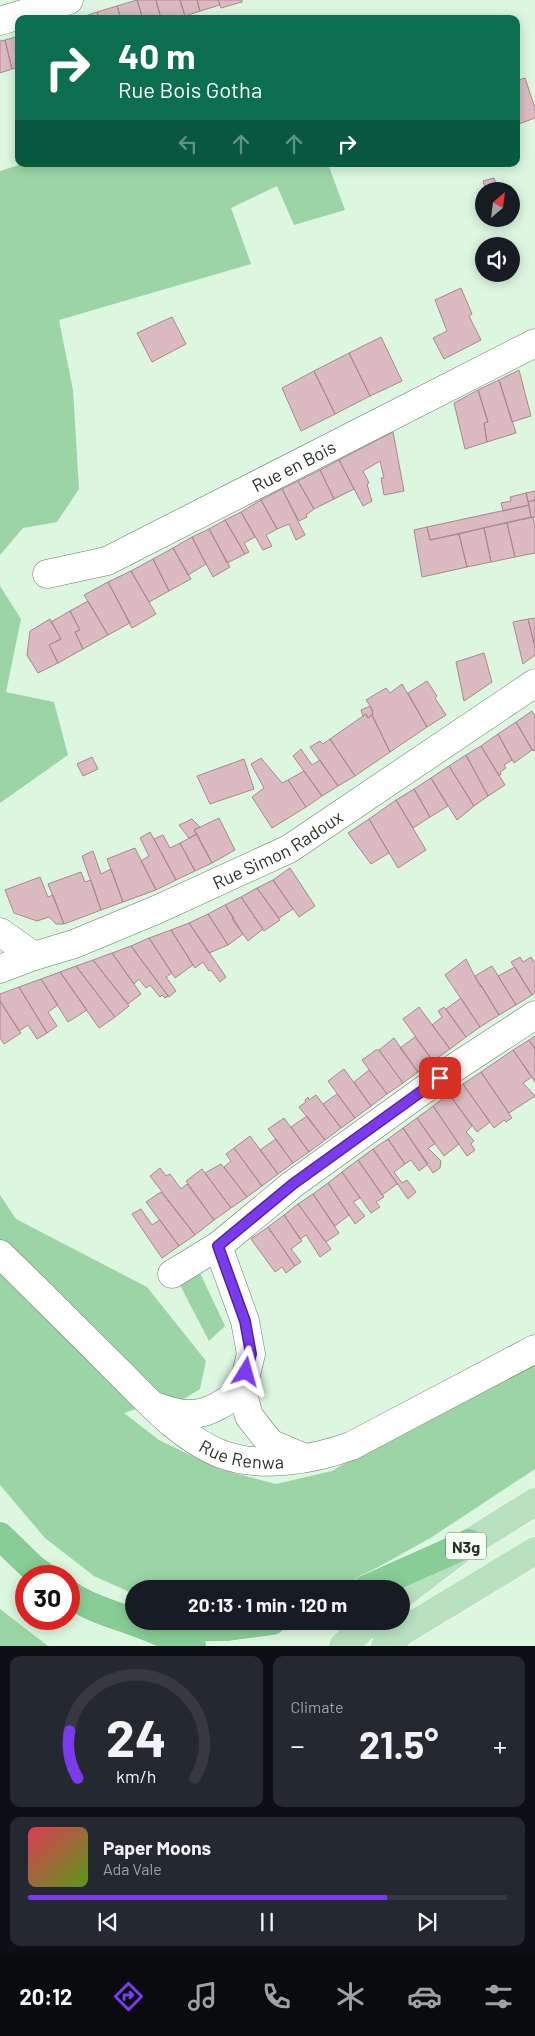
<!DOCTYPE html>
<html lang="en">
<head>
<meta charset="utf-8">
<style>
  :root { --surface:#171b24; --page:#242831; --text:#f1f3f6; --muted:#9ea1a6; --line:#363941; --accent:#7c3aed }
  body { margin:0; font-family:Barlow,sans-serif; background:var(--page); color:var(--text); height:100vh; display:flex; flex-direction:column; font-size:19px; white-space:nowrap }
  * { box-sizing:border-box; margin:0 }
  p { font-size:16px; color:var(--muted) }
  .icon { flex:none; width:28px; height:28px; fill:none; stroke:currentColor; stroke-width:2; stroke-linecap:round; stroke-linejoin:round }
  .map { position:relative; height:1646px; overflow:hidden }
  .drawer { display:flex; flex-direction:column; gap:10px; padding:10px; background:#0d0f14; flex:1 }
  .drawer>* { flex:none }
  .guide { position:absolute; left:15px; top:15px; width:505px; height:152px; border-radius:10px; box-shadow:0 2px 12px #0003; background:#0b6e4f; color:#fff; overflow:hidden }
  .needle { width:32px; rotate:28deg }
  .fabs { position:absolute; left:475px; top:182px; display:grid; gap:10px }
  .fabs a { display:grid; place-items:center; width:45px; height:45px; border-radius:50%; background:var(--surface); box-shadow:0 2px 12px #0003; font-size:25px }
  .speed { position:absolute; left:15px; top:1565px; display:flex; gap:10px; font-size:25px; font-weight:700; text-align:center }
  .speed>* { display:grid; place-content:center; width:65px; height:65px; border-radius:50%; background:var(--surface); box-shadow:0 2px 12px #0003; line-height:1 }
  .speed .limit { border:8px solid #d22; background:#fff; color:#111 }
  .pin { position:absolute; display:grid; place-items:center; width:42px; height:42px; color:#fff; margin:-21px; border-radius:10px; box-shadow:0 2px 8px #0006 }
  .me { position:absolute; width:55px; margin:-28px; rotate:8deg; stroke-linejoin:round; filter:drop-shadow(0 0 4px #0008) }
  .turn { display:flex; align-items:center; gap:18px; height:105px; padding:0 20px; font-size:22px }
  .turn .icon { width:65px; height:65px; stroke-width:2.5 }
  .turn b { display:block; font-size:35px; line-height:42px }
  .lanes { display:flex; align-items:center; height:48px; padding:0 20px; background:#0003; justify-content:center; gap:25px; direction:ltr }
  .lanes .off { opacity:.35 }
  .big { font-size:38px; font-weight:700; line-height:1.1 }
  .drawer .widget { flex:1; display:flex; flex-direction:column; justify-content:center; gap:8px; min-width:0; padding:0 18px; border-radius:10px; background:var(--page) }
  .drawer .dial { align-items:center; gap:0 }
  .dial svg { height:130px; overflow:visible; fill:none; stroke:var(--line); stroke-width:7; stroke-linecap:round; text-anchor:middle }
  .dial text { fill:var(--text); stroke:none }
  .song { display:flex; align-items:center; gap:15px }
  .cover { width:60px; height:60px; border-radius:8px; background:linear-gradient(135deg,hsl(350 70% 55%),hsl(90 70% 35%)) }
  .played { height:5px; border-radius:2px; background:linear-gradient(90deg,var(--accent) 75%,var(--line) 75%) }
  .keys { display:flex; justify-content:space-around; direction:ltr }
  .heat { display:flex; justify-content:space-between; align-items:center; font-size:28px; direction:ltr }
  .drawer .tiles { flex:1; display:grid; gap:10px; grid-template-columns:1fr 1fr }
  .widget:last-child { grid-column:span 2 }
  .trip { position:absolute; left:125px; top:1580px; width:285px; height:50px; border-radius:25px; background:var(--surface); box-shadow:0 2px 12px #0003; font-weight:700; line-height:50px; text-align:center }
  .menu { display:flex; height:80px; justify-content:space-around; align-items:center; background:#090b0e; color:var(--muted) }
  .menu .icon { width:35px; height:35px }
  .menu .current { color:var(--accent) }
  .menu b { font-size:22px; color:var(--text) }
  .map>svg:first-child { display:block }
</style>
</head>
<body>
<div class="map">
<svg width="535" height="1646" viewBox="0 0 535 1646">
  <rect width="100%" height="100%" fill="#dcf6df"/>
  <path fill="#9bd5a5" d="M22 164H328L345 210 294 225 277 186 231 208 251 264 59 320 73 390 79 489 57 522 23 528 0 555V171Z
    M0 586 21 619 6 692 54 702 68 755 0 803Z
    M0 1195 16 1219 147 1287 206 1361 200 1389 169 1408 152 1404 124 1413 159 1440 219 1469 276 1484 332 1471 430 1413 535 1360V1469L432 1537 355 1580 324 1589H134V1594L94 1576 45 1538 0 1485Z
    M200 1273 225 1326 209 1341 180 1285Z
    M0 1609 48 1646H0Z"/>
  <path fill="#dcbac2" stroke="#a88890" d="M137 0 143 19H121L117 6Z
    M137 0H156L161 19H143Z
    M156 0H180L185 16 178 19H161Z
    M180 0H197L200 11 185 16Z
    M197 0H218L220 5 200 11Z
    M218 0H242V2L221 8Z
    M117 6 121 19H99L97 12Z
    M97 12 99 19H80V18Z
    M19 36V67L12 69 5 40Z
    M5 40 12 69 0 73V41Z
    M525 78 535 108V118L516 125V81Z
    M494 178 499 191H486L483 181Z
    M461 288 472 314 469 316 481 340 444 359 433 338 447 331 435 300Z
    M172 317 186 344 152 362 137 333Z
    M381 337 402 381 370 396 349 353Z
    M349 353 370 396 335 414 314 371Z
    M519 370 531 416 512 422 499 380Z
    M314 371 335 414 301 431 282 388Z
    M499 380 516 433 487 442 484 423 488 422 478 390Z
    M478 390 488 422 484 423 487 442 465 449 454 403Z
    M393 432 404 491 384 495 381 478H384L380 461 363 471 369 483 367 484 368 488 372 501 363 506 339 460Z
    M339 460 354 489 334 499 320 470Z
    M320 470 334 499 314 509 298 481Z
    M298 481 314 509 306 515 307 517 299 521 282 489Z
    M282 489 305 535 296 540 289 524 277 529 261 500Z
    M535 491V500L528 502 526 493Z
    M526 493 529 505 503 511 501 503 511 501 510 497Z
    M261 500 277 529 266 535 272 546 263 550 241 512Z
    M535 500V517H531L528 502Z
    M529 505 531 517 430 540 427 527Z
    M241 512 255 537 244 543 249 552 245 554 225 520Z
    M533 517 535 527V553L515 557 507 523Z
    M225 520 245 554 227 563 209 529Z
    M507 523 515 557 491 562 484 528Z
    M427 527 430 540 459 534 467 567 422 577 414 530Z
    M484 528 491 562 467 567 459 534Z
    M209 529 230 567 213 577 192 537Z
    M192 537 206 564 188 575 173 548Z
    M173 548 191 579 169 591 153 559Z
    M153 559 169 591 149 602 131 571Z
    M131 571 156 614 132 628 108 582Z
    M108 582 130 623 108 635 84 595Z
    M88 601 108 635 83 649 75 632 80 630 70 611Z
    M70 611 80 630 75 632 83 649 58 663 49 645 61 639 51 622Z
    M535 618V647L528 619Z
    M50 619 61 639 49 645 58 663 38 673 27 655 30 631Z
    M528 619 535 647V655L523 664 513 622Z
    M484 653 492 682 464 701 456 662Z
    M427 681 437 696 435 698 446 715 427 727 408 693Z
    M402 684 427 727 390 752 372 715 373 710 366 700 386 688 390 693Z
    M370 706 373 714 368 718 366 714 363 716 361 710Z
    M532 711 535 716V750L533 751 516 722Z
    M366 714 368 718 372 715 390 752 355 776 330 739Z
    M516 722 532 750 514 763 498 734Z
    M498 734 512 760 504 765 506 768 500 772 501 774 499 776 481 746Z
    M330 739 355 776 338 786 310 747 320 741 323 744Z
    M481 746 505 785 488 796 466 755Z
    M301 749 312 765 320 760 338 786 322 796 293 756Z
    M466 755 488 796 474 806 449 766Z
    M92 757 98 769 83 776 77 764Z
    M261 758 282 783 288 780 306 807 272 828 252 797 264 788 251 764Z
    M244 759 254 789 210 804 197 776Z
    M449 766 474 806 457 820 431 778Z
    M304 771 322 796 306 807 288 780Z
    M431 778 448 806 430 817 414 789Z
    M414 789 430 817 413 828 396 800Z
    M396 800 426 850 398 868 369 819Z
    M219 818 235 850 212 863 194 830Z
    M192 819 200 827 194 830 197 834 189 838 179 825Z
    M369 819 389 853 371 864 348 833Z
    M150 832 176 880 156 890 141 861 149 856 140 838Z
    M197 834 212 863 195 871 180 843Z
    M163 835 170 848 180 843 195 871 176 880 154 839Z
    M135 848 156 890 123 902 107 859Z
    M93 851 101 874 111 869 123 902 101 910 82 856Z
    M290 868 315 906 299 917 273 880Z
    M81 872 85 882 91 880 101 910 64 924 48 884Z
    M40 877 48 897 53 895 64 924H56L49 917 37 921 14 913 5 890Z
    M273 880 293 909 279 918 257 888Z
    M257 888 280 920 264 931 241 897Z
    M241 897 263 929 248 941 232 919 234 918 225 905Z
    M225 905 243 934 228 945 208 914Z
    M208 914 228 945 209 953 189 923Z
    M189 923 226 977 220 982 211 970 209 971 203 962 195 968 171 930Z
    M171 930 193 965 175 978 149 938Z
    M149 938 172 973 166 977 176 991 169 997 131 946Z
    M131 946 168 996 165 998 162 995 160 997 150 985 146 988 139 979 134 984 112 953Z
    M112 953 141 994 128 1004 93 960Z
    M520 957 523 962 531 957 535 963V993L532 995 511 962Z
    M466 959 480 987 481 985 499 1015 480 1027 445 975Z
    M93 960 129 1006 115 1017 76 966Z
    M76 966 115 1017 99 1028 60 972Z
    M492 966 516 1005 499 1015 475 976Z
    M515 967 532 995 516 1005 498 976Z
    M60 972 87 1010 68 1022 41 979Z
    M41 979 58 1005 48 1012 57 1026 47 1033 19 987Z
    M19 987 47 1033 37 1039 28 1025 19 1031 0 1001V994Z
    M461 998 480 1027 466 1037 446 1009Z
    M0 1001 21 1033 4 1044 0 1038Z
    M419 1007 450 1049 433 1061 403 1019Z
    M444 1007 466 1037 450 1049 432 1025 442 1017 438 1011Z
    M535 1036V1049L529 1040Z
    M415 1037 433 1061 418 1072 400 1048Z
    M394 1038 418 1072 403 1083 379 1050Z
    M529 1040 535 1049V1082L513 1050Z
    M376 1050H379L403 1083 387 1094 362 1060Z
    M513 1050 532 1077 523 1083 535 1096 509 1113 481 1072Z
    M344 1069 371 1106 355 1118 328 1081Z
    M369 1070 387 1094 371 1106 354 1082Z
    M481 1072 512 1118 506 1122 504 1120 494 1128 463 1084Z
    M463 1084 490 1122 477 1132 449 1094Z
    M337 1094 355 1118 341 1128 323 1104Z
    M449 1094 472 1126 466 1132 474 1141 471 1144 475 1150 467 1156 433 1106Z
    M316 1095 341 1128 325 1140 299 1107 306 1102 305 1100 308 1097 309 1100Z
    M433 1106 459 1144 444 1156 417 1118Z
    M307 1116 325 1140 309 1152 291 1127Z
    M284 1118 309 1152 293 1163 268 1129Z
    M417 1118 435 1144 428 1148 441 1161 440 1168 433 1173 403 1128Z
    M403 1128 428 1164 419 1171 411 1160 405 1164 388 1139Z
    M250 1136 278 1174 262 1186 234 1148Z
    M276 1139 293 1163 278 1174 260 1150Z
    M388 1139 405 1164 394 1172 402 1183 407 1180 416 1192 408 1199 373 1149Z
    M234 1148 262 1186 247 1197 224 1167 231 1161 226 1154Z
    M373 1149 397 1184 382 1195 358 1160Z
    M358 1160 384 1197 376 1202 380 1207 371 1213 342 1172Z
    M221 1164 247 1197 231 1208 205 1173Z
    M160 1168 166 1176 170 1174 181 1189 187 1184 214 1220 195 1235 150 1176Z
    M202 1169 231 1208 214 1220 186 1181Z
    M342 1172 360 1198 353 1202 365 1216 355 1224 328 1183Z
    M328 1183 349 1215 335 1226 313 1194Z
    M161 1192 195 1235 179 1246 146 1202Z
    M313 1194 339 1233 326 1242 298 1204Z
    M298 1204 331 1249 320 1257 306 1235 300 1239 284 1215Z
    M141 1209 152 1225 160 1220 179 1246 162 1258 132 1214Z
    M284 1215 302 1241 291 1249 301 1262 295 1266 268 1227Z
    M268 1227 295 1266 286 1273 282 1267 275 1272 251 1239Z"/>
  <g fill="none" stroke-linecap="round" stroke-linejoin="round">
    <g stroke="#677e6a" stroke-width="29">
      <g id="minor">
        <path d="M0 21 69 0"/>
        <path id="s1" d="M47 574 107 561 535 343"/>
        <path id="s2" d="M0 932 34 956 74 944 156 910 289 849 535 683"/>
        <path d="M0 969 34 956"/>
        <path id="s3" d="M0 1254C38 1291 75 1328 113 1366 145 1397 178 1437 221 1454 261 1469 312 1460 351 1446L535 1349"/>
        <path d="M172 1274 218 1246"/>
        <path d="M158 1407C196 1422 210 1412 242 1391"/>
        <path d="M305 1458 270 1443 249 1416 242 1391 251 1354 245 1321 218 1246 293 1184 454 1068 535 1015"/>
      </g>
    </g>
    <g stroke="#fff" stroke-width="29">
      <path id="major" d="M401 1595 469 1543 535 1502
        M343 1646 371 1621
        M385 1646 403 1631 535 1551"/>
    </g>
    <g stroke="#fff" stroke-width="29">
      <path id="highway" d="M0 1536 33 1568 44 1576
        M366 1589 469 1543
        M69 1594C94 1611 124 1617 152 1629 165 1634 178 1640 192 1646
        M161 1628 226 1627 272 1621"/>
    </g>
    <use href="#minor" stroke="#fff" stroke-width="28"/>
    <use href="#major" stroke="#b7e1bf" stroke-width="28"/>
    <use href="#highway" stroke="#87cd95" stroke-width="28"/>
  </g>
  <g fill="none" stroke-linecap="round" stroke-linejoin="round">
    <g stroke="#51269a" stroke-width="12">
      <path id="route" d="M246 1372 251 1354 245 1321 218 1246 293 1184 440 1078"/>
    </g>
    <use href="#route" stroke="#7c3aed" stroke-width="9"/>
  </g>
  <g text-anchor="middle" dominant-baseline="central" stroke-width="5" stroke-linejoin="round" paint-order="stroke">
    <rect fill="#f4fef5" stroke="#646e66" stroke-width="1" x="446" y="1532.5" width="40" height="27" rx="4"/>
    <g font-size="16" font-weight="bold" fill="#273128">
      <text x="466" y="1546">N3g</text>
    </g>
    <g font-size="18" fill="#273128" stroke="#f4fef5">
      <text stroke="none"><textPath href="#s1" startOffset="271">Rue en Bois</textPath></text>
      <text stroke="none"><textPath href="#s2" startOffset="308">Rue Simon Radoux</textPath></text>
      <text stroke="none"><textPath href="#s3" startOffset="320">Rue Renwa</textPath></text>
    </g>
  </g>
</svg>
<div class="fabs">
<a><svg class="needle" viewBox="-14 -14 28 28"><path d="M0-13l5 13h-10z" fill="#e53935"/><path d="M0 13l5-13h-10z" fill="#9ea1a6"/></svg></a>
<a><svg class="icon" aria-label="sound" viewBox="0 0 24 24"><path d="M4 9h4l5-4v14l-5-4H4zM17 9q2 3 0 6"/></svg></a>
</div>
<div class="speed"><div class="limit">30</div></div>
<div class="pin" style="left:440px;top:1078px;background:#d93025"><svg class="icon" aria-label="arrive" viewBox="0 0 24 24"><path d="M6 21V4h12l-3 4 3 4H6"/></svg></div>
<svg class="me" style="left:246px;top:1372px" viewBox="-20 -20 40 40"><path d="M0-17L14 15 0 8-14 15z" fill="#7c3aed" stroke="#fff" stroke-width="4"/></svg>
<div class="trip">20:13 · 1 min · 120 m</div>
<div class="guide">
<div class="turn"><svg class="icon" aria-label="right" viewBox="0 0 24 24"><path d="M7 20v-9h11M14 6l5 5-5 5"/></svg><div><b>40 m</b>Rue Bois Gotha</div></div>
<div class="lanes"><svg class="icon off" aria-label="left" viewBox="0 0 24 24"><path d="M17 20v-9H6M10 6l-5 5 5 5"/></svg><svg class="icon off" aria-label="ahead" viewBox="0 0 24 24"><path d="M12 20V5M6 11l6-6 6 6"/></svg><svg class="icon off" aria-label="ahead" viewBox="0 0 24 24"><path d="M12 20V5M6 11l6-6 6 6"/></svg><svg class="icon" aria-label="right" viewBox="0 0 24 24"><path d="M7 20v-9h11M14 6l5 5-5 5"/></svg></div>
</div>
</div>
<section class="drawer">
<div class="tiles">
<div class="widget dial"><svg viewBox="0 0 100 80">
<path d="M14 69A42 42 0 1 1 86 69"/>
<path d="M14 69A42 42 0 0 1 9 40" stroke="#7c3aed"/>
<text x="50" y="56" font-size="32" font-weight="700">24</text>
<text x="50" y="72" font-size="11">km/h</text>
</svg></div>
<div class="widget"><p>Climate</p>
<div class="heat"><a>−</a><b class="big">21.5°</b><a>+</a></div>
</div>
<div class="widget">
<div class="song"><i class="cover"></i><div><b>Paper Moons</b><p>Ada Vale</p></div></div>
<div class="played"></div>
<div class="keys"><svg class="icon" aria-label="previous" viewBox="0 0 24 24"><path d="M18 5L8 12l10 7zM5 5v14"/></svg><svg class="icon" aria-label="pause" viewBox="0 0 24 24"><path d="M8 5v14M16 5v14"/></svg><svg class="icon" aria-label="next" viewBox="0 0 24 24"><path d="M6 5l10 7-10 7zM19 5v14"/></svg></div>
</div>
</div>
</section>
<nav class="menu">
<b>20:12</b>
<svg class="icon current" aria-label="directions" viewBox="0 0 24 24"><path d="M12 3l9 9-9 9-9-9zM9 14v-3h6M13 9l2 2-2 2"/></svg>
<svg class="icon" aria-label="music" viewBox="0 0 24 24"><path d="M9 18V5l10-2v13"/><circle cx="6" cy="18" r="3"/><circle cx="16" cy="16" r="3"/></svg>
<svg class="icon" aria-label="phone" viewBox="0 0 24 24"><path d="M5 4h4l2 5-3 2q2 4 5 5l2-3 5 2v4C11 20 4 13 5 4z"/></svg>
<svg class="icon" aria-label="climate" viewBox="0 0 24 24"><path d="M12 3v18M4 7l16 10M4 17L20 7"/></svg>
<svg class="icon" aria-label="car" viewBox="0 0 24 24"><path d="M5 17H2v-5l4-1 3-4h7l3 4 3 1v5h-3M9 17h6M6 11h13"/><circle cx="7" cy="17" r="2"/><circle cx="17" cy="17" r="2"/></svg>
<svg class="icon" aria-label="filters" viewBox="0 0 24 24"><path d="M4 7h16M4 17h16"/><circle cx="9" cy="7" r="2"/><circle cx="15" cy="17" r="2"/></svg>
</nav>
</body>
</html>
